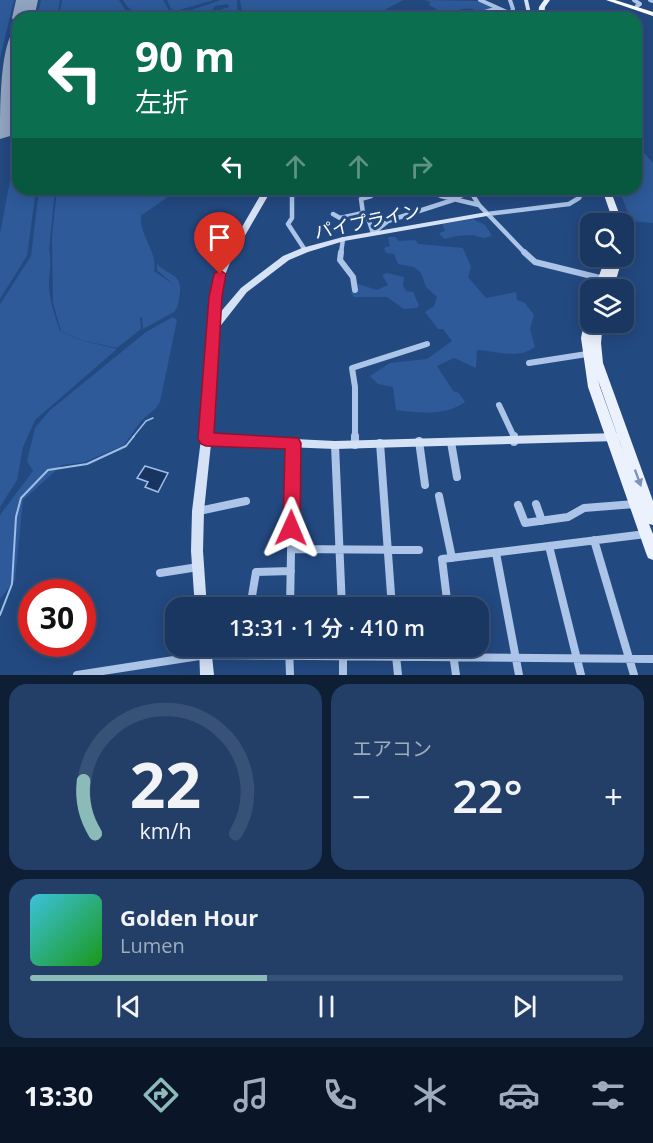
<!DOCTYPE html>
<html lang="ja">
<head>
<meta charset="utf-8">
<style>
  :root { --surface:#1a3761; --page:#233f67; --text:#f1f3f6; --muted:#9facbd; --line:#385176; --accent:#8bbbb9 }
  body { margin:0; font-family:"Open Sans","Noto Sans JP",sans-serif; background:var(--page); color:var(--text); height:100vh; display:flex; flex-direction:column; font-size:22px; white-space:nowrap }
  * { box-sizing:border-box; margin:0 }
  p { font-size:20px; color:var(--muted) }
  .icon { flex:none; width:33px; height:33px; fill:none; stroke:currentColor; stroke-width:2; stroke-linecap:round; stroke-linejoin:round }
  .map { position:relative; height:675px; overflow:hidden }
  .sheet { display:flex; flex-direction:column; gap:9px; padding:9px; background:#0e1e35; flex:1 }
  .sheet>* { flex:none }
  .banner { position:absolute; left:12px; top:12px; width:630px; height:183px; border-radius:18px; box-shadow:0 3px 15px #0003,0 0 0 2px var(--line); background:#0b6e4f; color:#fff; overflow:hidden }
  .tools { position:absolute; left:580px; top:213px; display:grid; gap:12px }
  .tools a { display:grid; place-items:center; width:54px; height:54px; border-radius:12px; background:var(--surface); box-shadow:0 3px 15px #0003,0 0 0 2px var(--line); font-size:30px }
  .speed { position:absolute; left:18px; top:579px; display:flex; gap:12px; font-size:30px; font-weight:700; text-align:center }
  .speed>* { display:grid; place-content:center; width:78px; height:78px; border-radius:50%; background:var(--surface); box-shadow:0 3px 15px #0003,0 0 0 2px var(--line); line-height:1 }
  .speed .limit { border:9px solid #d22; background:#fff; color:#111 }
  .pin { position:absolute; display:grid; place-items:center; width:51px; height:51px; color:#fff; margin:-62px -26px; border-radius:50% 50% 50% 0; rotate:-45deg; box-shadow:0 0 6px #0007 }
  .pin .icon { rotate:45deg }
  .me { position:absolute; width:66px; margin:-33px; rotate:1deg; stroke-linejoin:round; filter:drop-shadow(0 0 4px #0008) }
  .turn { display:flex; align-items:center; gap:21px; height:126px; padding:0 24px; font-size:27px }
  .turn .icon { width:78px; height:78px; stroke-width:2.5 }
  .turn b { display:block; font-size:42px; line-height:51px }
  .lanes { display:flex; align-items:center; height:57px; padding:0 24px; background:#0003; justify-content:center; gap:30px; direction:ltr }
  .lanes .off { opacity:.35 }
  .big { font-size:45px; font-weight:600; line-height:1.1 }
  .sheet .widget { flex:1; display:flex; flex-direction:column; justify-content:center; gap:9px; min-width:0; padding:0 21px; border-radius:18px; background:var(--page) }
  .sheet .dial { align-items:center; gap:0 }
  .dial svg { height:156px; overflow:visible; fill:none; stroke:var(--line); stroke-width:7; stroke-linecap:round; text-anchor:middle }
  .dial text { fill:var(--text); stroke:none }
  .song { display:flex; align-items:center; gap:18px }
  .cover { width:72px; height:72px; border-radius:9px; background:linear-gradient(135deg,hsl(190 70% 55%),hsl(120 70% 35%)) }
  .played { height:6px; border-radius:3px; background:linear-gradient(90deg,var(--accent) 40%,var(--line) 40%) }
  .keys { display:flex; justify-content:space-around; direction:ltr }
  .heat { display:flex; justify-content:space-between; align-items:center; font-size:33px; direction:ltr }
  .sheet .tiles { flex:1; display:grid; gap:9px; grid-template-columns:1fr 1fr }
  .widget:last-child { grid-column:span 2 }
  .trip { position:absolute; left:165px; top:597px; width:324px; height:60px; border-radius:18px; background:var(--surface); box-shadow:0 3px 15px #0003,0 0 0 2px var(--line); font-weight:600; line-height:60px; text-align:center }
  .dock { display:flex; height:96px; justify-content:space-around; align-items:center; background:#0a1627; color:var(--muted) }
  .dock .icon { width:42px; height:42px }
  .dock .active { color:var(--accent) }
  .dock b { font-size:27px; color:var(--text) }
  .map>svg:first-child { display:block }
</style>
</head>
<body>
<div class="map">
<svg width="653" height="675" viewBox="0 0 653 675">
  <rect width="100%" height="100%" fill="#234981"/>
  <path fill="#2e5a99" d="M0 0H14L0 59Z
    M41 0H60L57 18H37Z
    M62 0H119L127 13 142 18H59Z
    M123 0H163L170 12C151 19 134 19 123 0Z
    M167 0H214L176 11 171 9Z
    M221 0H237V18H212L214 12 229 7 228 4 215 6 206 18H194L191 10Z
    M240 0H403L370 18H243Z
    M425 0 478 1 503 12 497 17 499 18 482 15C474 6 463 8 453 12V15L444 14 429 5 430 2Z
    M18 138V189H36L27 256 0 299V234Z
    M636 144 653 163V223L631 221 619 189H636Z
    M39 189H55L49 250C52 261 49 272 49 284 49 300 55 316 60 331L80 340 117 349 35 420 23 447 17 480 0 507V304L31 256Z
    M57 189H179L142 215V212C136 232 158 250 154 271L174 285 157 270V264C172 278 184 274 179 298 178 304 178 307 174 312L143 329 142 317 140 318 141 329 117 348 81 340 61 331 53 303 52 236Z
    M473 219 485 225 492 236 483 238C471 232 456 236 444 239L439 233 445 231 442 224Z
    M388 237H395L399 241 415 240 418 244 463 248 471 267 468 277 486 298 516 292 517 300 525 303 534 315 530 329 535 347C517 360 498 351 477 350L476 368 454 358 437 366 453 391 459 393 465 402C446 416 420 413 396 410L393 387 378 384 370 376 390 363 427 359 452 341 443 329H438L425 312 434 306 437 297 426 287 421 273 414 267 398 264 394 254 386 253 384 248 390 246Z
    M387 273 404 277 403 286 406 291 413 292 419 305 417 308 404 309 387 297H354L351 293 358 284 377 290 388 285 382 275Z
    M173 317 177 320 160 402 156 408 141 421 124 445 85 462 62 465 23 500 15 580 0 599V515L33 471 27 461 35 428 49 411 146 332Z"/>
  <path fill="#183561" stroke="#9fbee8" stroke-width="1.5" d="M145 466 168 473 158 492 145 487 148 482 137 478Z"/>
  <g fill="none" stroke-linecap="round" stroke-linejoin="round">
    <path stroke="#9fbee8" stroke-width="1.5" d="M133 437 146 421 153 418"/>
    <path stroke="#9fbee8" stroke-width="2" d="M0 615 12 584 16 517 21 498 48 470 87 464 126 446 134 436"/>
    <path fill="#91a4c0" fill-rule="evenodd" d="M16 0H38L34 18H18V23H15L12 18Z
      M18 35C18 61 25 115 10 136L0 139C0 111 0 60 10 37Z"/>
    <path stroke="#abc4e7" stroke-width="4" d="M480 0 511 14
      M510 0 513 9 510 16
      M634 0 640 4 637 6
      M650 0 653 1
      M478 18 485 12 498 8"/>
    <path stroke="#abc4e7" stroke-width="4.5" d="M292 189V218L288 224 305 250
      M426 189 441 196 479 205
      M469 189 479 205 525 253
      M363 213 361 199 371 196
      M333 214 340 218 363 213 367 215 373 233 388 221 453 200 470 191
      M487 214 569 204 579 198 584 189
      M341 253 343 239"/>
    <path stroke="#abc4e7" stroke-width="6" d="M341 252 340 260 353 277 355 290
      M524 252 535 262 604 279
      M529 363 587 354
      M499 405 514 437
      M355 437V387L352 368 427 344"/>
    <path stroke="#abc4e7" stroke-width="8" d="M355 436V445
      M514 436V442
      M419 441 425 485
      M451 442 457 477
      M380 443 392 608
      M335 445 342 608
      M439 496 452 558
      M536 504 542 521
      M518 505 525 523 568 517 584 508 635 504
      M199 511 246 501
      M594 540 634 675
      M549 546 581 675
      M291 549 419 550
      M496 553 519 675
      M160 573 198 567
      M250 608 256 572 291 571
      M290 608 293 443
      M448 608 442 559 646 534
      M289 646 290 675
      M343 646V675
      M395 646 398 675
      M452 646 456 675
      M77 675 206 655 653 659"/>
    <path fill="#d5e2f6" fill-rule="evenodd" d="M524 0H528L532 18H528Z
      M264 189H272L232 258 220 287 218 315 241 288 283 256 302 248 343 237 487 212 491 214 487 216 344 241 308 252 289 260 247 292 218 329 211 435 335 441 617 433 621 434 622 437 621 440 617 441 335 449 211 444 204 511 203 551 207 608H195L191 551 192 511 201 439 212 287 224 258Z
      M199 646H211L214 675H200Z"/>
    <path fill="#ecf2fd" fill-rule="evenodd" d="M544 0H550L545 7 544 18H538L539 7Z
      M602 189H610L623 224H614Z
      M606 256H623L613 290H594Z
      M591 309V322H603L601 343 603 363 653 501V525L649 524 653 534V560L648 558 646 553 588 387 581 338 586 313ZM598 380 625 457 600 387Z"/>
    <path fill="#fff" fill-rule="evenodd" d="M606 0H615L653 12V16Z"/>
  </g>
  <defs><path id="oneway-solid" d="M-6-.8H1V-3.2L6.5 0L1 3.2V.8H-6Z" transform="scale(1.5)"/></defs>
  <use fill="#7d95b9" href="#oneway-solid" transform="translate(638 478) rotate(70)"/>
  <path fill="#e11d48" stroke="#92132f" stroke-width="1.5" d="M220 270 226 274 222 297 214 433 298 438 301 443 300 528 297 534 291 537 285 534 283 528 285 449 206 446 201 444 198 439 209 297 214 274Z"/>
  <g text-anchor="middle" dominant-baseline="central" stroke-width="6" stroke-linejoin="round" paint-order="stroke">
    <g font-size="18" fill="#fff" stroke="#234981">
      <text transform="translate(367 221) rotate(-12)">パイプライン</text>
    </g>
  </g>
</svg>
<div class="tools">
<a><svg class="icon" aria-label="search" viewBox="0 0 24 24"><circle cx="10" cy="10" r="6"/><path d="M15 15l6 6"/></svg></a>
<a><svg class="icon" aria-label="layers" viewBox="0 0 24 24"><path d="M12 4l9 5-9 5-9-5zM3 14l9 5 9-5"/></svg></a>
</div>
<div class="speed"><div class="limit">30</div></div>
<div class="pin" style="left:220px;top:274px;background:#d93025"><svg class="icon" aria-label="arrive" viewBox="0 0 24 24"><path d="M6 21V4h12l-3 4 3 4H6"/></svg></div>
<svg class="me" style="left:291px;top:528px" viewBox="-20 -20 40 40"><path d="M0-17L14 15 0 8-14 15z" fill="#e11d48" stroke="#fff" stroke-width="4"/></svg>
<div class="trip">13:31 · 1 分 · 410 m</div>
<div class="banner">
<div class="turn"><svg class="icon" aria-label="left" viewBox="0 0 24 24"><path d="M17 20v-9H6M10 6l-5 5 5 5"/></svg><div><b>90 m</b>左折</div></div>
<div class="lanes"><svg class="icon" aria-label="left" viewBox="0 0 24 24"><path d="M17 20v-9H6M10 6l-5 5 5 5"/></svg><svg class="icon off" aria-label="ahead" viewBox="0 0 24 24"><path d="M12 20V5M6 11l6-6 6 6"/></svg><svg class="icon off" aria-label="ahead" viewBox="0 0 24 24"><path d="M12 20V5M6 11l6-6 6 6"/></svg><svg class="icon off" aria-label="right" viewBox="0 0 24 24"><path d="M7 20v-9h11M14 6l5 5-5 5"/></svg></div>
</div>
</div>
<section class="sheet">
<div class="tiles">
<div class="widget dial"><svg viewBox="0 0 100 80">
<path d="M14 69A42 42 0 1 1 86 69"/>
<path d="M14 69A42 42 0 0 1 8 42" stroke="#8bbbb9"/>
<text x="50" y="56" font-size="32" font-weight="700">22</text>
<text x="50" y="72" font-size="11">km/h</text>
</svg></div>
<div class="widget"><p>エアコン</p>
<div class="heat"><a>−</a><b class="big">22°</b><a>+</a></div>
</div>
<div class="widget">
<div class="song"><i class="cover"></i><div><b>Golden Hour</b><p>Lumen</p></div></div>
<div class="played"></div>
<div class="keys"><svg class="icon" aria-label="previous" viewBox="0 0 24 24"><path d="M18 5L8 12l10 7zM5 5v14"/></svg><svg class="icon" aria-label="pause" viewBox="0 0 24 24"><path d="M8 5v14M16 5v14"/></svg><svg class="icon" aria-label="next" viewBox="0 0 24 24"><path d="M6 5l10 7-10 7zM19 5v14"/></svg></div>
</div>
</div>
</section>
<nav class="dock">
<b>13:30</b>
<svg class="icon active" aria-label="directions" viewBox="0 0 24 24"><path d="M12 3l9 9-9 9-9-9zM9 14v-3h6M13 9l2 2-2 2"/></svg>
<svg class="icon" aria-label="music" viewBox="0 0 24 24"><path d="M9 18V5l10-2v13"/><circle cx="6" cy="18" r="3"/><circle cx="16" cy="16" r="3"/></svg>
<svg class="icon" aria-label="phone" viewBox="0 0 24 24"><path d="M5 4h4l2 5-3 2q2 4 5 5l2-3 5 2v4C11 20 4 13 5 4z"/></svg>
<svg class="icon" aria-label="climate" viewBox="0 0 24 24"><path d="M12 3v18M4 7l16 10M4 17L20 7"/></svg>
<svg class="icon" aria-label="car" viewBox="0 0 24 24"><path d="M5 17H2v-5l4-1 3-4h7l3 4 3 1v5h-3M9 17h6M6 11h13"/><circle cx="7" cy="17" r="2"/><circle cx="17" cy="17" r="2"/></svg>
<svg class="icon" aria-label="filters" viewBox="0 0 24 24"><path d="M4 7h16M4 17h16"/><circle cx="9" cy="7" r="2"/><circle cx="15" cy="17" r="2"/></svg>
</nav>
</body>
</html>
